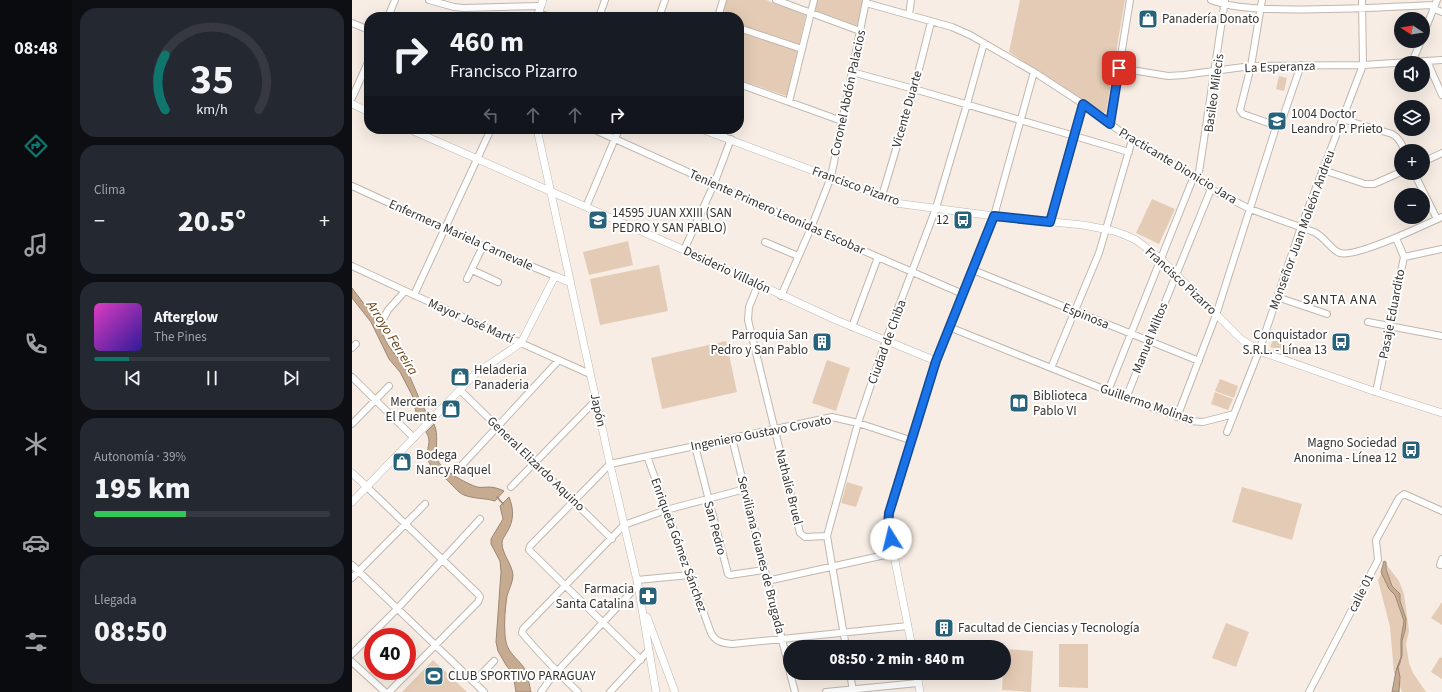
<!DOCTYPE html>
<html lang="es">
<head>
<meta charset="utf-8">
<style>
  :root { --surface:#171b24; --page:#242831; --text:#f1f3f6; --muted:#9ea1a6; --line:#363941; --accent:#0f766e }
  body { margin:0; font-family:"Source Sans 3",sans-serif; background:var(--page); color:var(--text); height:100vh; display:flex; flex-direction:column; font-size:15px; white-space:nowrap }
  * { box-sizing:border-box; margin:0 }
  p { font-size:13px; color:var(--muted) }
  .icon { flex:none; width:22px; height:22px; fill:none; stroke:currentColor; stroke-width:2; stroke-linecap:round; stroke-linejoin:round }
  .map { position:relative; flex:1; overflow:hidden }
  .side { display:flex; flex-direction:column; gap:8px; padding:8px; background:#0d0f14; width:280px }
  .side>* { flex:none }
  .top-card { position:absolute; left:12px; top:12px; width:380px; height:122px; border-radius:16px; box-shadow:0 4px 16px #0002; background:#171b24; color:var(--text); overflow:hidden }
  .needle { width:26px; rotate:282deg }
  .buttons { position:absolute; left:1042px; top:12px; display:grid; gap:8px }
  .buttons a { display:grid; place-items:center; width:36px; height:36px; border-radius:50%; background:var(--surface); box-shadow:0 4px 16px #0002; font-size:20px }
  .speed { position:absolute; left:12px; top:628px; display:flex; gap:8px; font-size:20px; font-weight:700; text-align:center }
  .speed>* { display:grid; place-content:center; width:52px; height:52px; border-radius:50%; background:var(--surface); box-shadow:0 4px 16px #0002; line-height:1 }
  .speed .limit { border:6px solid #d22; background:#fff; color:#111 }
  .pin { position:absolute; display:grid; place-items:center; width:34px; height:34px; color:#fff; margin:-17px; border-radius:8px; box-shadow:0 2px 6px #0006 }
  .me { position:absolute; width:44px; margin:-22px; rotate:351deg; stroke-linejoin:round; filter:drop-shadow(0 0 3px #0008) }
  .turn { display:flex; align-items:center; gap:14px; height:84px; padding:0 20px; font-size:18px }
  .turn .icon { width:52px; height:52px; stroke-width:2.5 }
  .turn b { display:block; font-size:28px; line-height:34px }
  .lanes { display:flex; align-items:center; height:38px; padding:0 20px; background:#0003; justify-content:center; gap:20px; direction:ltr }
  .lanes .off { opacity:.35 }
  .big { font-size:30px; font-weight:800; line-height:1.1 }
  .side .tile { flex:1; display:flex; flex-direction:column; justify-content:center; gap:6px; min-width:0; padding:0 14px; border-radius:16px; background:var(--page) }
  .side .dial { align-items:center; gap:0 }
  .dial svg { height:104px; overflow:visible; fill:none; stroke:var(--line); stroke-width:7; stroke-linecap:round; text-anchor:middle }
  .dial text { fill:var(--text); stroke:none }
  .song { display:flex; align-items:center; gap:12px }
  .cover { width:48px; height:48px; border-radius:6px; background:linear-gradient(135deg,hsl(310 70% 55%),hsl(250 70% 35%)) }
  .played { height:4px; border-radius:2px; background:linear-gradient(90deg,var(--accent) 15%,var(--line) 15%) }
  .keys { display:flex; justify-content:space-around; direction:ltr }
  .heat { display:flex; justify-content:space-between; align-items:center; font-size:22px; direction:ltr }
  .charge { height:6px; border-radius:3px; background:linear-gradient(90deg,#34c759 39%,var(--line) 0) }
  .trip { position:absolute; left:431px; top:640px; width:228px; height:40px; border-radius:20px; background:var(--surface); box-shadow:0 4px 16px #0002; font-weight:800; line-height:40px; text-align:center }
  main { display:flex; flex:1; min-height:0 }
  .tabs { display:flex; flex-direction:column; width:72px; justify-content:space-around; align-items:center; background:#090b0e; color:var(--muted) }
  .tabs .icon { width:28px; height:28px }
  .tabs .selected { color:var(--accent) }
  .tabs b { font-size:18px; color:var(--text) }
  .map>svg:first-child { display:block }
</style>
</head>
<body>
<main>
<nav class="tabs">
<b>08:48</b>
<svg class="icon selected" aria-label="directions" viewBox="0 0 24 24"><path d="M12 3l9 9-9 9-9-9zM9 14v-3h6M13 9l2 2-2 2"/></svg>
<svg class="icon" aria-label="music" viewBox="0 0 24 24"><path d="M9 18V5l10-2v13"/><circle cx="6" cy="18" r="3"/><circle cx="16" cy="16" r="3"/></svg>
<svg class="icon" aria-label="phone" viewBox="0 0 24 24"><path d="M5 4h4l2 5-3 2q2 4 5 5l2-3 5 2v4C11 20 4 13 5 4z"/></svg>
<svg class="icon" aria-label="climate" viewBox="0 0 24 24"><path d="M12 3v18M4 7l16 10M4 17L20 7"/></svg>
<svg class="icon" aria-label="car" viewBox="0 0 24 24"><path d="M5 17H2v-5l4-1 3-4h7l3 4 3 1v5h-3M9 17h6M6 11h13"/><circle cx="7" cy="17" r="2"/><circle cx="17" cy="17" r="2"/></svg>
<svg class="icon" aria-label="filters" viewBox="0 0 24 24"><path d="M4 7h16M4 17h16"/><circle cx="9" cy="7" r="2"/><circle cx="15" cy="17" r="2"/></svg>
</nav>
<section class="side">
<div class="tile dial"><svg viewBox="0 0 100 80">
<path d="M14 69A42 42 0 1 1 86 69"/>
<path d="M14 69A42 42 0 0 1 14 27" stroke="#0f766e"/>
<text x="50" y="56" font-size="32" font-weight="700">35</text>
<text x="50" y="72" font-size="11">km/h</text>
</svg></div>
<div class="tile"><p>Clima</p>
<div class="heat"><a>−</a><b class="big">20.5°</b><a>+</a></div>
</div>
<div class="tile">
<div class="song"><i class="cover"></i><div><b>Afterglow</b><p>The Pines</p></div></div>
<div class="played"></div>
<div class="keys"><svg class="icon" aria-label="previous" viewBox="0 0 24 24"><path d="M18 5L8 12l10 7zM5 5v14"/></svg><svg class="icon" aria-label="pause" viewBox="0 0 24 24"><path d="M8 5v14M16 5v14"/></svg><svg class="icon" aria-label="next" viewBox="0 0 24 24"><path d="M6 5l10 7-10 7zM19 5v14"/></svg></div>
</div>
<div class="tile"><p>Autonomía · 39%</p><b class="big">195 km</b><div class="charge"></div></div>
<div class="tile"><p>Llegada</p><b class="big">08:50</b></div>
</section>
<div class="map">
<svg width="1090" height="692" viewBox="0 0 1090 692">
  <rect width="100%" height="100%" fill="#f7ede4"/>
  <path fill="#e4cbb5" d="M374 0H414L454 15 435 96 387 80V17H369Z
    M464 0H512L506 26 462 11Z
    M668 0H773L754 112 752 113 657 52Z
    M927 76 935 78 932 91 924 89Z
    M800 199 823 209 807 244 784 233Z
    M276 241 281 265 237 275 231 252Z
    M307 265 316 311 248 325 238 279Z
    M921 340 937 346 934 352 918 347Z
    M374 341 385 392 310 409 299 358Z
    M475 360 498 368 484 411 460 403Z
    M868 379 886 386 882 398 863 391Z
    M863 392 881 399 876 410 859 404Z
    M495 482 511 487 504 507 489 503Z
    M890 487 950 504 940 540 880 522Z
    M1034 564 1047 581 1052 594 1057 631 1054 644 1057 663 1061 673 1074 692H1050L1045 679 1042 673 1038 627 1026 580Z
    M1090 602V625L1079 618Z
    M874 623 897 632 884 667 860 658Z
    M707 644H736V688L707 687Z
    M652 649 681 651 679 692 650 690 651 673H652Z
    M1088 657 1090 658V679L1079 672Z
    M81 660 115 692H50Z"/>
  <path fill="#c7ab91" stroke="#9c8774" d="M0 288 22 317 36 345 55 370 70 405 76 415 70 422 64 412 60 395 48 372 37 359 19 322 0 298Z
    M82 424C87 435 83 446 85 458 86 468 115 484 125 487 129 488 133 487 137 487 142 487 148 489 152 491L143 501C133 498 122 499 112 495 105 492 100 484 94 479 87 472 78 469 76 459 73 448 81 443 74 432Z
    M157 497C162 509 162 521 155 532 153 536 150 539 150 543 150 554 160 564 161 575 161 582 157 589 155 596 153 609 152 622 153 635 154 653 164 656 173 669 175 673 178 687 179 692H164L161 674 154 665 146 651 144 642 149 572 148 561 139 544V539L151 519 148 506Z
    M1032 561 1034 562V569L1040 586 1048 594V601L1054 619 1053 631 1050 641V656L1046 667 1048 677 1047 692H1040L1044 671 1049 657V639L1052 621 1043 595 1037 589 1029 572Z"/>
  <g fill="none" stroke-linecap="round" stroke-linejoin="round">
    <path stroke="#9c8774" stroke-width="1.5" d="M145 497 151 504
      M1045 669 1048 662"/>
    <g stroke="#c0b7ae" stroke-width="8">
      <path id="minor" d="M77 0 102 7 111 8 189 6
        M424 0 508 31
        M859 0C877 7 898 8 917 9 972 11 1028 7 1083 5
        M910 0 899 66 888 110 891 114 922 125 924 127
        M514 3 600 27 618 35 682 72 731 104 780 140 842 176 859 189 898 209 962 232C973 237 980 251 988 253 1004 258 1072 225 1090 217
        M1082 9 1090 12
        M186 13 199 17
        M557 15 559 0
        M36 17 43 0
        M247 17 253 0
        M307 17 313 0
        M366 17 371 0
        M0 23 17 30
        M387 28 450 49
        M1071 35 1085 0
        M1075 61 1090 95
        M1060 62 1069 41
        M767 68 816 76 832 75 899 66 1011 65 1090 60
        M500 72 562 89 777 152
        M387 84 490 121
        M0 98 17 60
        M437 102 462 0
        M990 119 1040 134C1047 138 1049 143 1053 151
        M758 124 778 0
        M924 127 928 125 930 120 949 65
        M241 129 459 228 611 294
        M371 137 374 129
        M1071 162 1090 153
        M971 170 1013 184H1022L1049 172
        M1062 173 1085 219
        M846 179 873 0
        M0 186 131 246 203 276
        M530 196 562 89 579 22
        M234 207 267 129
        M642 216 682 72
        M698 222 731 104
        M413 242 446 256
        M332 250 362 184 379 139
        M1052 257 1090 249
        M0 266 62 295 238 374
        M120 270 146 282
        M621 270 847 361
        M115 279 131 246
        M406 285 397 307 396 320 448 533 453 537 475 536
        M62 295 139 129
        M429 296 459 228 479 177 514 1
        M925 297 975 314
        M1016 322 1090 336
        M28 325 36 310 53 291
        M500 327 526 257
        M597 327 774 398 838 421 851 422 882 414
        M0 348 4 344
        M699 368 747 253 780 140
        M0 377 62 438
        M108 390 260 539
        M756 391 842 176
        M1024 392 1052 257 1044 238
        M774 398 859 189
        M825 417 864 315 924 127
        M0 424 37 386
        M875 432 907 351 949 227 1011 65 1010 0
        M380 438 438 672
        M343 446 376 574 378 575 412 570
        M295 456 359 633C364 642 370 643 380 644L556 626
        M110 465 207 360
        M15 487 126 594 128 597 126 602 37 692
        M159 487 244 400
        M0 565 132 692
        M1088 565 1090 559
        M0 578 73 504
        M285 580 338 575
        M415 581 542 553
        M494 647 475 536 506 423 534 340 584 208 615 104 632 43
        M0 654 45 609 128 519
        M289 660 177 550 178 546 258 464 480 417 506 423 558 440
        M0 662 33 692
        M438 673 443 692
        M498 673 501 691
        M122 682 142 661
        M189 692 199 678 286 585
        M226 692C206 673 188 654 170 633L171 629 272 525 314 510 393 489
        M258 692 297 650
        M474 692 566 683
        M957 692 1026 560 1024 540 1047 498 1052 494 1090 511"/>
    </g>
    <g stroke="#c0b7ae" stroke-width="8">
      <path id="tertiary" d="M185 17 191 0
        M0 104 17 112
        M57 129 332 250 484 320 584 361
        M185 129 258 464 286 585 304 692
        M349 129 524 194 543 203 642 216 731 225 762 231 773 235 784 240 809 259 889 339 907 351 1024 392 1090 413
        M0 473 15 487
        M0 502 123 374 169 343 203 276 219 283
        M295 617 323 692
        M560 647 536 525 537 513 584 361 642 216
        M565 673 568 692"/>
    </g>
    <use href="#minor" stroke="#fff" stroke-width="6"/>
    <use href="#tertiary" stroke="#fff" stroke-width="7"/>
  </g>
  <g fill="none" stroke-linecap="round" stroke-linejoin="round">
    <g stroke="#114b97" stroke-width="10">
      <path id="route" d="M539 539 536 525 537 513 584 361 642 216 698 222 731 104 758 124 767 68"/>
    </g>
    <use href="#route" stroke="#1a73e8" stroke-width="7"/>
  </g>
  <defs>
    <g id="shop-square" transform="scale(1)"><rect x="-9" y="-9" width="18" height="18" rx="4" fill="#26627a" stroke="#fff"/><path d="M-5-2.5h2.3a2.7 3.5 0 0 1 5.4 0H5L5.5 6h-11ZM-1.5-2.5h3a1.5 2.3 0 0 0-3 0Z" fill="#fff"/></g>
    <g id="school-square" transform="scale(1)"><rect x="-9" y="-9" width="18" height="18" rx="4" fill="#26627a" stroke="#fff"/><path d="M0-5L7-2L0 1L-7-2ZM-4 1L0 2.5L4 1V4Q0 6-4 4Z" fill="#fff"/></g>
    <g id="bus-square" transform="scale(1)"><rect x="-9" y="-9" width="18" height="18" rx="4" fill="#26627a" stroke="#fff"/><path d="M-5-6H5V4H4V6H2V4H-2V6H-4V4H-5ZM-3.5-4V0h7V-4ZM-3.5 1.2v1.5H-2V1.2ZM2 1.2v1.5H3.5V1.2Z" fill="#fff"/></g>
    <g id="building-square" transform="scale(1)"><rect x="-9" y="-9" width="18" height="18" rx="4" fill="#26627a" stroke="#fff"/><path d="M-4-6H4V6H1V3H-1V6H-4ZM-2.5-4.3h1.7v1.8h-1.7ZM.8-4.3h1.7v1.8H.8ZM-2.5-1h1.7V.8h-1.7ZM.8-1h1.7V.8H.8Z" fill="#fff"/></g>
    <g id="library-square" transform="scale(1)"><rect x="-9" y="-9" width="18" height="18" rx="4" fill="#26627a" stroke="#fff"/><path d="M-6-4Q-3-5.5-.7-3.5V5Q-3 3-6 4ZM6-4Q3-5.5 .7-3.5V5Q3 3 6 4Z" fill="#fff"/></g>
    <g id="pharmacy-square" transform="scale(1)"><rect x="-9" y="-9" width="18" height="18" rx="4" fill="#26627a" stroke="#fff"/><path d="M-2-6h4v4h4v4h-4v4h-4v-4h-4v-4h4Z" fill="#fff"/></g>
    <g id="stadium-square" transform="scale(1)"><rect x="-9" y="-9" width="18" height="18" rx="4" fill="#26627a" stroke="#fff"/><path d="M0-5a6.5 5 0 1 0 0 10a6.5 5 0 1 0 0-10ZM-3.5-1.8h7v3.6h-7Z" fill="#fff"/></g>
  </defs>
  <g fill-rule="evenodd">
    <use href="#shop-square" x="796" y="19"/>
    <use href="#school-square" x="925" y="121"/>
    <use href="#school-square" x="246" y="220"/>
    <use href="#bus-square" x="611" y="220"/>
    <use href="#building-square" x="470" y="342"/>
    <use href="#bus-square" x="989" y="342"/>
    <use href="#shop-square" x="108" y="377"/>
    <use href="#library-square" x="667" y="403"/>
    <use href="#shop-square" x="99" y="409"/>
    <use href="#bus-square" x="1059" y="450"/>
    <use href="#shop-square" x="50" y="462"/>
    <use href="#pharmacy-square" x="296" y="596"/>
    <use href="#building-square" x="592" y="628"/>
    <use href="#stadium-square" x="82" y="676"/>
  </g>
  <g text-anchor="middle" dominant-baseline="central" stroke-width="4" stroke-linejoin="round" paint-order="stroke">
    <g font-size="13" fill="#373330" stroke="#fff" text-anchor="start">
      <text x="810" y="19">Panadería Donato</text>
      <text x="939" y="114">1004 Doctor<tspan x="939" dy="15">Leandro P. Prieto</tspan></text>
      <text x="260" y="213">14595 JUAN XXIII (SAN<tspan x="260" dy="15">PEDRO Y SAN PABLO)</tspan></text>
      <text x="597" y="220" text-anchor="end">12</text>
      <text x="456" y="335" text-anchor="end">Parroquia San<tspan x="456" dy="15">Pedro y San Pablo</tspan></text>
      <text x="975" y="335" text-anchor="end">Conquistador<tspan x="975" dy="15">S.R.L. - Línea 13</tspan></text>
      <text x="122" y="370">Heladeria<tspan x="122" dy="15">Panaderia</tspan></text>
      <text x="681" y="396">Biblioteca<tspan x="681" dy="15">Pablo VI</tspan></text>
      <text x="85" y="402" text-anchor="end">Merceria<tspan x="85" dy="15">El Puente</tspan></text>
      <text x="1045" y="443" text-anchor="end">Magno Sociedad<tspan x="1045" dy="15">Anonima - Línea 12</tspan></text>
      <text x="64" y="455">Bodega<tspan x="64" dy="15">Nancy Raquel</tspan></text>
      <text x="282" y="589" text-anchor="end">Farmacia<tspan x="282" dy="15">Santa Catalina</tspan></text>
      <text x="606" y="628">Facultad de Ciencias y Tecnología</text>
      <text x="96" y="676">CLUB SPORTIVO PARAGUAY</text>
    </g>
    <g font-size="13" fill="#373330" stroke="#fff">
      <text transform="translate(928 67) rotate(-2)">La Esperanza</text>
      <text transform="translate(496 93) rotate(-78)">Coronel Abdón Palacios</text>
      <text transform="translate(862 93) rotate(-82)">Basileo Milecis</text>
      <text transform="translate(555 109) rotate(-74)">Vicente Duarte</text>
      <text transform="translate(826 166) rotate(31)">Practicante Dionicio Jara</text>
      <text transform="translate(504 186) rotate(20)">Francisco Pizarro</text>
      <text transform="translate(425 212) rotate(24)">Teniente Primero Leonidas Escobar</text>
      <text transform="translate(950 230) rotate(-70)">Monseñor Juan Moleón Andreu</text>
      <text transform="translate(109 235) rotate(24)">Enfermera Mariela Carnevale</text>
      <text transform="translate(375 270) rotate(25)">Desiderio Villalón</text>
      <text transform="translate(829 281) rotate(43)">Francisco Pizarro</text>
      <text transform="translate(1040 314) rotate(-79)">Pasaje Eduardito</text>
      <text transform="translate(734 316) rotate(22)">Espinosa</text>
      <text transform="translate(119 321) rotate(24)">Mayor José Martí</text>
      <text transform="translate(798 338) rotate(-68)">Manuel Miltos</text>
      <text transform="translate(535 342) rotate(-70)">Ciudad de Chiba</text>
      <text transform="translate(795 404) rotate(19)">Guillermo Molinas</text>
      <text transform="translate(246 410) rotate(78)">Japón</text>
      <text transform="translate(409 433) rotate(-11)">Ingeniero Gustavo Crovato</text>
      <text transform="translate(184 464) rotate(44)">General Elizardo Aquino</text>
      <text transform="translate(437 487) rotate(76)">Nathalie Bruel</text>
      <text transform="translate(363 528) rotate(75)">San Pedro</text>
      <text transform="translate(327 545) rotate(70)">Enriqueta Gómez Sánchez</text>
      <text transform="translate(409 555) rotate(76)">Serviliana Guanes de Brugada</text>
      <text transform="translate(1009 593) rotate(-63)">calle 01</text>
    </g>
    <g font-size="14" letter-spacing="1" fill="#373330" stroke="#fff">
      <text x="988" y="300">SANTA ANA</text>
    </g>
    <g font-size="14" font-style="italic" fill="#663f14" stroke="#fff">
      <text transform="translate(40 338) rotate(58)">Arroyo Ferreira</text>
    </g>
  </g>
</svg>
<div class="buttons">
<a><svg class="needle" viewBox="-14 -14 28 28"><path d="M0-13l5 13h-10z" fill="#e53935"/><path d="M0 13l5-13h-10z" fill="#9ea1a6"/></svg></a>
<a><svg class="icon" aria-label="sound" viewBox="0 0 24 24"><path d="M4 9h4l5-4v14l-5-4H4zM17 9q2 3 0 6"/></svg></a>
<a><svg class="icon" aria-label="layers" viewBox="0 0 24 24"><path d="M12 4l9 5-9 5-9-5zM3 14l9 5 9-5"/></svg></a>
<a>+</a>
<a>−</a>
</div>
<div class="speed"><div class="limit">40</div></div>
<div class="pin" style="left:767px;top:68px;background:#d93025"><svg class="icon" aria-label="arrive" viewBox="0 0 24 24"><path d="M6 21V4h12l-3 4 3 4H6"/></svg></div>
<svg class="me" style="left:539px;top:539px" viewBox="-20 -20 40 40"><circle r="19" fill="#fff"/><path d="M0-13L10 11 0 6-10 11z" fill="#1a73e8"/></svg>
<div class="trip">08:50 · 2 min · 840 m</div>
<div class="top-card">
<div class="turn"><svg class="icon" aria-label="right" viewBox="0 0 24 24"><path d="M7 20v-9h11M14 6l5 5-5 5"/></svg><div><b>460 m</b>Francisco Pizarro</div></div>
<div class="lanes"><svg class="icon off" aria-label="left" viewBox="0 0 24 24"><path d="M17 20v-9H6M10 6l-5 5 5 5"/></svg><svg class="icon off" aria-label="ahead" viewBox="0 0 24 24"><path d="M12 20V5M6 11l6-6 6 6"/></svg><svg class="icon off" aria-label="ahead" viewBox="0 0 24 24"><path d="M12 20V5M6 11l6-6 6 6"/></svg><svg class="icon" aria-label="right" viewBox="0 0 24 24"><path d="M7 20v-9h11M14 6l5 5-5 5"/></svg></div>
</div>
</div>
</main>
</body>
</html>
